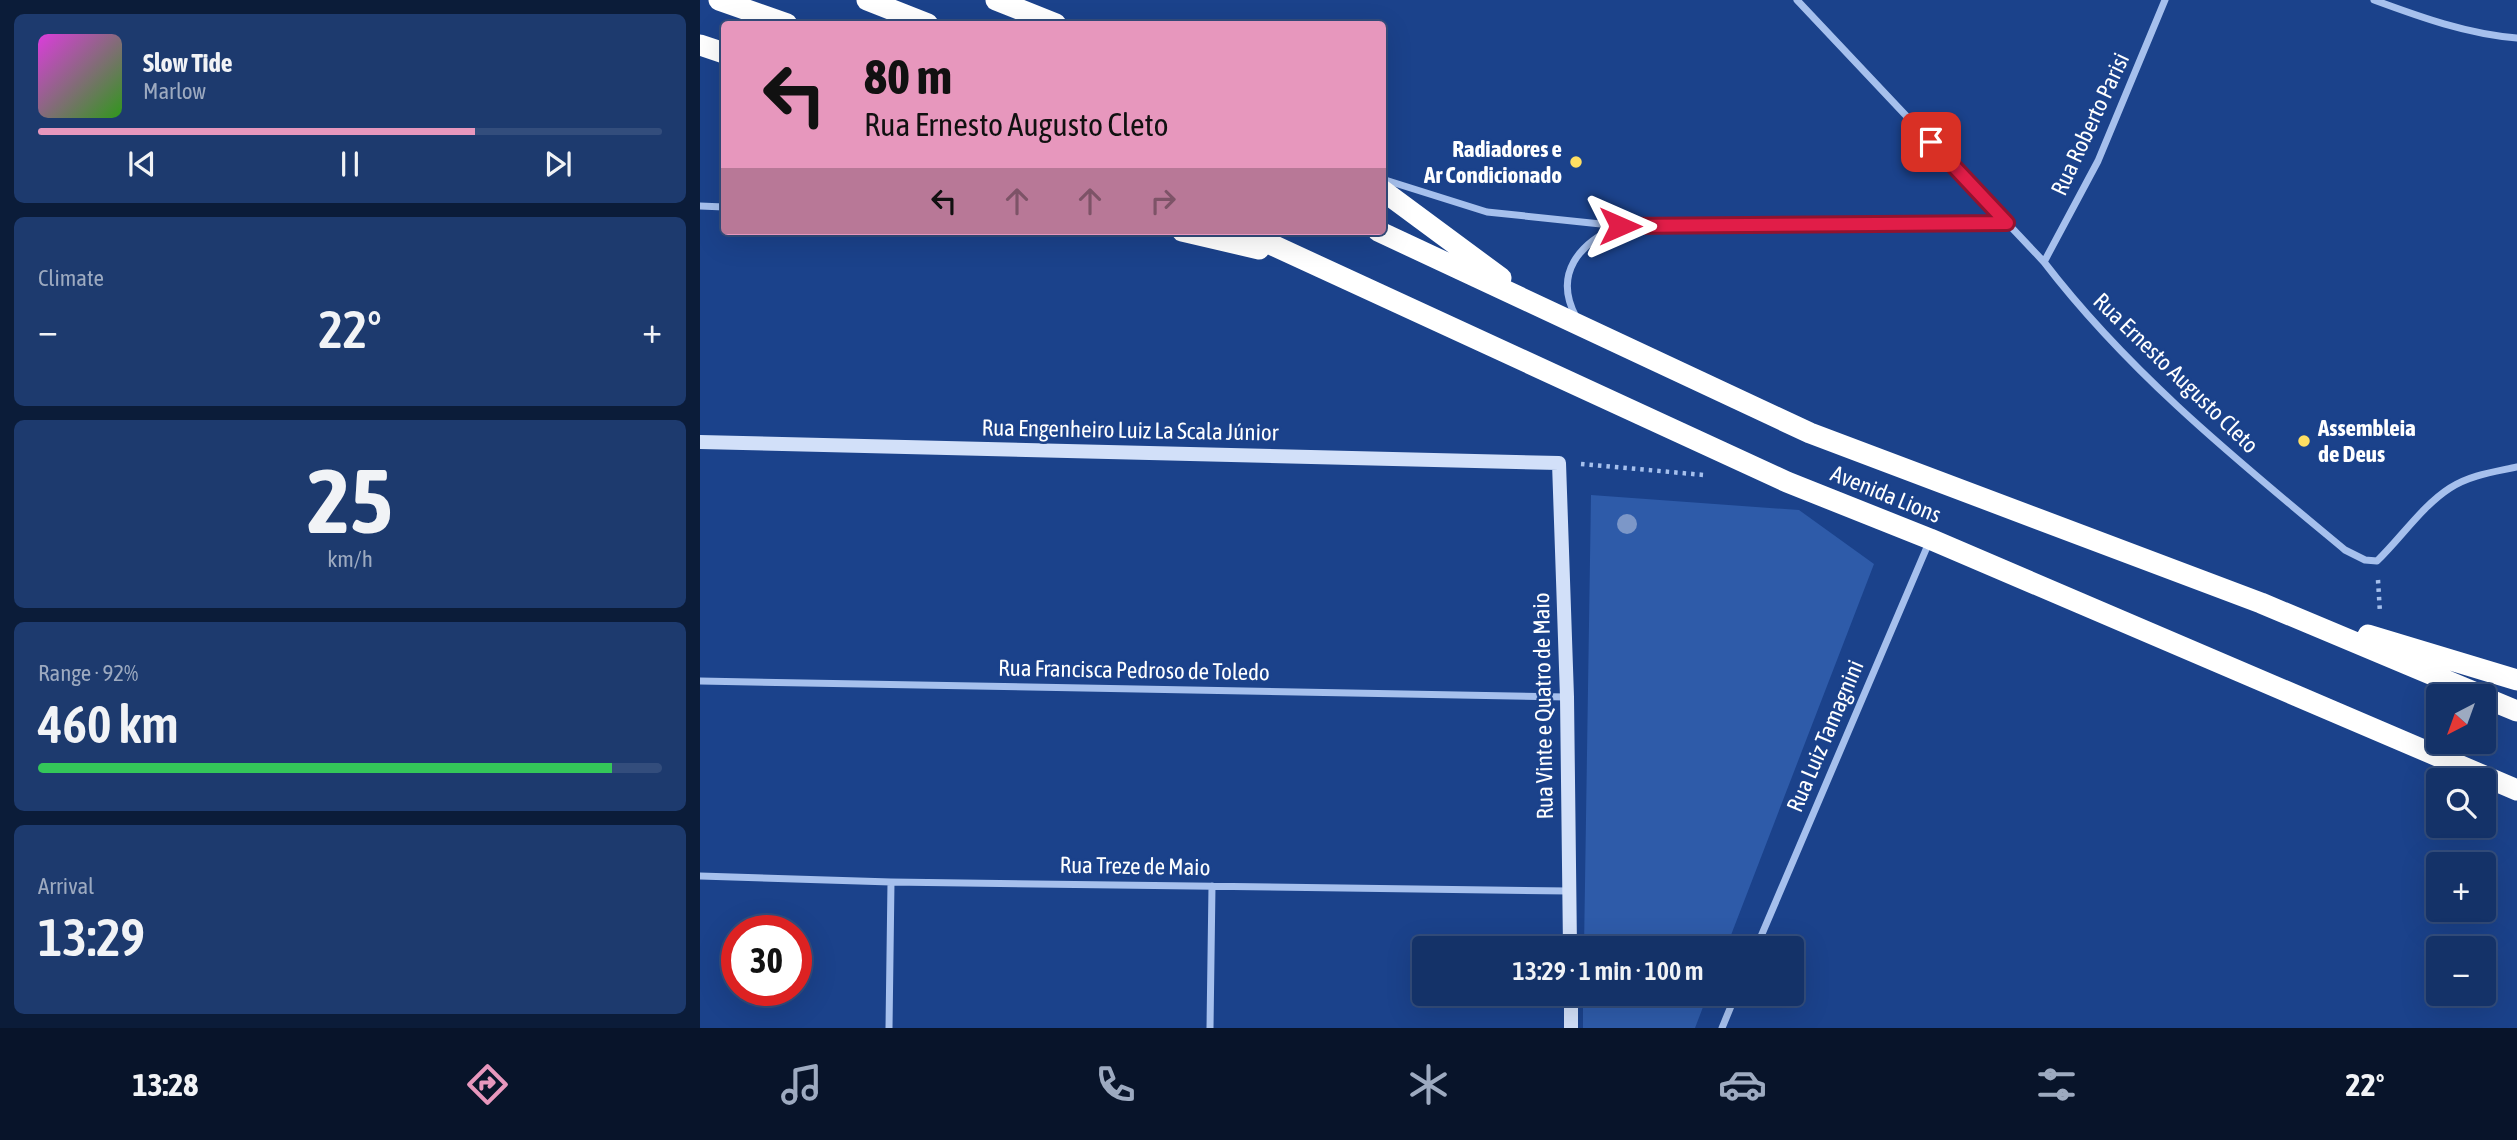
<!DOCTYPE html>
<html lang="en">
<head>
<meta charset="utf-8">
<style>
  :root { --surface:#143268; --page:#1d3a6e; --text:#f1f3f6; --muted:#9daac0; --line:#334d7c; --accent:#e797bd }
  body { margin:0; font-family:"Asap Condensed",sans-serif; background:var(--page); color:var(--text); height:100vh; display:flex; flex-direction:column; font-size:26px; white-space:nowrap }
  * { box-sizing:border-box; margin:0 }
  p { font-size:23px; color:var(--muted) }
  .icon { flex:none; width:38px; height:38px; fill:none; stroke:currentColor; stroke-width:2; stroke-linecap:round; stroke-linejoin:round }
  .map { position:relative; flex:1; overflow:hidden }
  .side { display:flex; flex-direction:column; gap:14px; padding:14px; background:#0b1c39; width:700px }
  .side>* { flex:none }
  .top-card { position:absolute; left:21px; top:21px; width:665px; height:214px; border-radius:7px; box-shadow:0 7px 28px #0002,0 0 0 2px var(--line); background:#e797bd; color:#111; overflow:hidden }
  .needle { width:46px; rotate:221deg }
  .buttons { position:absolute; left:1726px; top:684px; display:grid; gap:14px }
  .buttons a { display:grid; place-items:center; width:70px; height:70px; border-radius:7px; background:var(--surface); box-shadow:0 7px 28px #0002,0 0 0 2px var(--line); font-size:35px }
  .speed { position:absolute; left:21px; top:915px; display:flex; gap:14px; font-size:35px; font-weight:700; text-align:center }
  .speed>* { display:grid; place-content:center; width:91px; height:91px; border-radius:50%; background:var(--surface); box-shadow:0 7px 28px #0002,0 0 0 2px var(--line); line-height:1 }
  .speed .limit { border:10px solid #d22; background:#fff; color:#111 }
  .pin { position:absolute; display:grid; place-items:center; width:60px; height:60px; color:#fff; margin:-30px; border-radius:14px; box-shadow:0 4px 10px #0006 }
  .me { position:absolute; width:77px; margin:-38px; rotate:90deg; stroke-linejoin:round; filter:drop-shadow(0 0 5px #0008) }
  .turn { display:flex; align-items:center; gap:24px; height:147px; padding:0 28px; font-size:32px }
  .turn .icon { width:91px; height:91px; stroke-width:2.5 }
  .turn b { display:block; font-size:49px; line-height:60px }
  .lanes { display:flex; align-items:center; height:66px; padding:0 28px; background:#0003; justify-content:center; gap:35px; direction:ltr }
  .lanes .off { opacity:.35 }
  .big { font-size:52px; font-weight:600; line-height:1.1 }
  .side .widget { flex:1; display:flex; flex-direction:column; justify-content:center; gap:10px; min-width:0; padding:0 24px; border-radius:10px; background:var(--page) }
  .side .dial { align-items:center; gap:0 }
  .dial b { font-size:91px; line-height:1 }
  .song { display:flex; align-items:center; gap:21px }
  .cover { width:84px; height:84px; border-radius:10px; background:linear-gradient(135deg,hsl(300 70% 55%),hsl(110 70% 35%)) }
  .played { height:7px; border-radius:4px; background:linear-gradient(90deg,var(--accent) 70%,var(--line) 70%) }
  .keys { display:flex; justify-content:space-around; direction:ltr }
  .heat { display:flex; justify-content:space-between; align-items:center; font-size:38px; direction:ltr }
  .charge { height:10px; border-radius:5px; background:linear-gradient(90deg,#34c759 92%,var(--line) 0) }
  .trip { position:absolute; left:712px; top:936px; width:392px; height:70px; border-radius:7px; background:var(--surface); box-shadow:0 7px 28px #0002,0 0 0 2px var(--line); font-weight:600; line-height:70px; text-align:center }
  .tab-bar { display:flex; height:112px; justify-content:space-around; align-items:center; background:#08142a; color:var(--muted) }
  .tab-bar .icon { width:49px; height:49px }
  .tab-bar .selected { color:var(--accent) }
  .tab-bar b { font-size:32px; color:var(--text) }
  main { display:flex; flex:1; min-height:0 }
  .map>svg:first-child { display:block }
</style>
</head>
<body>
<main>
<section class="side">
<div class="widget">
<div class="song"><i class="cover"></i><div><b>Slow Tide</b><p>Marlow</p></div></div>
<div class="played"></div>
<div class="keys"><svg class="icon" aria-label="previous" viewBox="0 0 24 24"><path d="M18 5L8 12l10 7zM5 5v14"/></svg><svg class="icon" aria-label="pause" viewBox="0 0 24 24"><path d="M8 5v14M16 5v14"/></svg><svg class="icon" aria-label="next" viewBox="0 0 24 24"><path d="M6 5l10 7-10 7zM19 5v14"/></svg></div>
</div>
<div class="widget"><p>Climate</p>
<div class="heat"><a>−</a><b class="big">22°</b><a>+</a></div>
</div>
<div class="widget dial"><b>25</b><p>km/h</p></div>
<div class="widget"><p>Range · 92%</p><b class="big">460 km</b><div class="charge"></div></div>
<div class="widget"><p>Arrival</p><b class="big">13:29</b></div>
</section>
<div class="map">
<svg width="1817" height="1028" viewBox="0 0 1817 1028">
  <rect width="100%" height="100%" fill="#1b428b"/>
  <path fill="#2e5ba9" d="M891 495 1099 510 1174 564 1026 948H884Z
    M883 994H1008L995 1028H883Z"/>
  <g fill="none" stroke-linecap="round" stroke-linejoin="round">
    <path stroke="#a6c0ed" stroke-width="4.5" stroke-dasharray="3.5 5" stroke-linecap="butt" d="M881 464 1004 475
      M1678 580 1680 613"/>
    <path stroke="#a6c0ed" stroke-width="7" d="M1097 0 1344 262C1429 373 1538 461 1645 550L1665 560 1677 561C1701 538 1722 506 1750 488 1770 475 1794 472 1817 467
      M1674 0C1720 17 1767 34 1817 38
      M682 179 787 212 920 226 1307 223
      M0 206 24 207
      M1344 262 1398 161 1465 0
      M876 317C853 274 879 243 919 226
      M0 681 867 697
      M0 876 191 882 869 891
      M1056 948 1230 540
      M189 1028 191 882
      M510 1028 512 886
      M1022 1028 1036 994"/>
    <path stroke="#d2e0f9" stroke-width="14" d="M0 442 859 463 867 697 870 948
      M871 994V1028"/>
    <path stroke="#fff" stroke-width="21" d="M19 0 87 24
      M167 0 228 24
      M296 0 356 24
      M0 45 24 53
      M682 190 801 278
      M482 231 559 249
      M542 231 1087 482 1230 539 1817 790
      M678 231 1110 433 1561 603 1783 696
      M1668 635 1817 680
      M1783 697 1817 711"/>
  </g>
  <circle fill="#7c97c8" cx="927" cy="524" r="10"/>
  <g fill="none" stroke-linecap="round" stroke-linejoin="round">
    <g stroke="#92132f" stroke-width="18">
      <path id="route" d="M920 226 1307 223 1231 142"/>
    </g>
    <use href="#route" stroke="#e11d48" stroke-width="12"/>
  </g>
  <g fill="#ffdf62" stroke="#1b428b" stroke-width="2.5">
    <circle cx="876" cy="162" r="7"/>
    <circle cx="1604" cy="441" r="7"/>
  </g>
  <g text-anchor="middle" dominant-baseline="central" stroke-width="5" stroke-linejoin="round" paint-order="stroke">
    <g font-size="23" fill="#fff" stroke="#1b428b">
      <text transform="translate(1390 124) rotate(-65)">Rua Roberto Parisi</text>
      <text transform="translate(1476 373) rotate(44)">Rua Ernesto Augusto Cleto</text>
      <text transform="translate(430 430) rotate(1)">Rua Engenheiro Luiz La Scala Júnior</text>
      <text transform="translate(1186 494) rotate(22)">Avenida Lions</text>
      <text transform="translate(434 670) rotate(1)">Rua Francisca Pedroso de Toledo</text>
      <text transform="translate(843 706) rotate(-91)">Rua Vinte e Quatro de Maio</text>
      <text transform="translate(1125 736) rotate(-67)">Rua Luiz Tamagnini</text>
      <text transform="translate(435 866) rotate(1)">Rua Treze de Maio</text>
    </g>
    <g font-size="23" font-weight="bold" fill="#fff" stroke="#1b428b" text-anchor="end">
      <text x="862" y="149">Radiadores e<tspan x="862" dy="26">Ar Condicionado</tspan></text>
      <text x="1618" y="428" text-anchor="start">Assembleia<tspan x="1618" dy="26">de Deus</tspan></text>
    </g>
  </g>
</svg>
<div class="buttons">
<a><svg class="needle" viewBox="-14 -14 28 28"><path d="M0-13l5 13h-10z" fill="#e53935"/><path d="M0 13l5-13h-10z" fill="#9daac0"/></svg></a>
<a><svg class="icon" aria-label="search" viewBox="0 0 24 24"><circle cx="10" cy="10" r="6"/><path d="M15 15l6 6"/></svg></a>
<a>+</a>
<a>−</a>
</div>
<div class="speed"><div class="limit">30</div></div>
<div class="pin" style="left:1231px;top:142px;background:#d93025"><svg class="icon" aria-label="arrive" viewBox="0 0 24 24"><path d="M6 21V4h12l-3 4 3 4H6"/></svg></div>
<svg class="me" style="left:920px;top:226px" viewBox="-20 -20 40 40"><path d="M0-17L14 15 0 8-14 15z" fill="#e11d48" stroke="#fff" stroke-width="4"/></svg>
<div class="trip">13:29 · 1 min · 100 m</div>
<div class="top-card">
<div class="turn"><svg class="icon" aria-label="left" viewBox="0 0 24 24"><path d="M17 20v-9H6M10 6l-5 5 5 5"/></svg><div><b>80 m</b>Rua Ernesto Augusto Cleto</div></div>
<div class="lanes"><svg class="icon" aria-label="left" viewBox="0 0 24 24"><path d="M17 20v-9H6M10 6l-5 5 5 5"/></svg><svg class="icon off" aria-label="ahead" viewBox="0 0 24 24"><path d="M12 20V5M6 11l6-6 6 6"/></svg><svg class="icon off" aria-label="ahead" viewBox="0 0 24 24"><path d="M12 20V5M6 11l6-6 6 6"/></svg><svg class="icon off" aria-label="right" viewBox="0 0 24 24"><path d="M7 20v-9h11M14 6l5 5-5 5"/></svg></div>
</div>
</div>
</main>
<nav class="tab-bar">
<b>13:28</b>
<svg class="icon selected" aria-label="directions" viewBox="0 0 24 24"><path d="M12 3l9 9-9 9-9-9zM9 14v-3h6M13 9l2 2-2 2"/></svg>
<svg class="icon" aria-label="music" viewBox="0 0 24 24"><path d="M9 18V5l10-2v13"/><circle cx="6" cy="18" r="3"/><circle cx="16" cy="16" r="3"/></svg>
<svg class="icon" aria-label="phone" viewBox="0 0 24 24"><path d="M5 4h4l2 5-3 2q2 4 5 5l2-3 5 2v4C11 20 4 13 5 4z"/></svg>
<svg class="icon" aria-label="climate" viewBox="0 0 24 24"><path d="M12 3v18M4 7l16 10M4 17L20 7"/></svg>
<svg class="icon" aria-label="car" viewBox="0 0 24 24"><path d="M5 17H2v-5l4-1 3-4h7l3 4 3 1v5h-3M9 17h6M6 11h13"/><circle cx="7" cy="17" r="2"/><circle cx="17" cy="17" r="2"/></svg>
<svg class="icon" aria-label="filters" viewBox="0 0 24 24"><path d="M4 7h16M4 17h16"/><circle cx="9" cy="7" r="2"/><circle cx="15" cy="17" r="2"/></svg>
<b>22°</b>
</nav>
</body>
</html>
